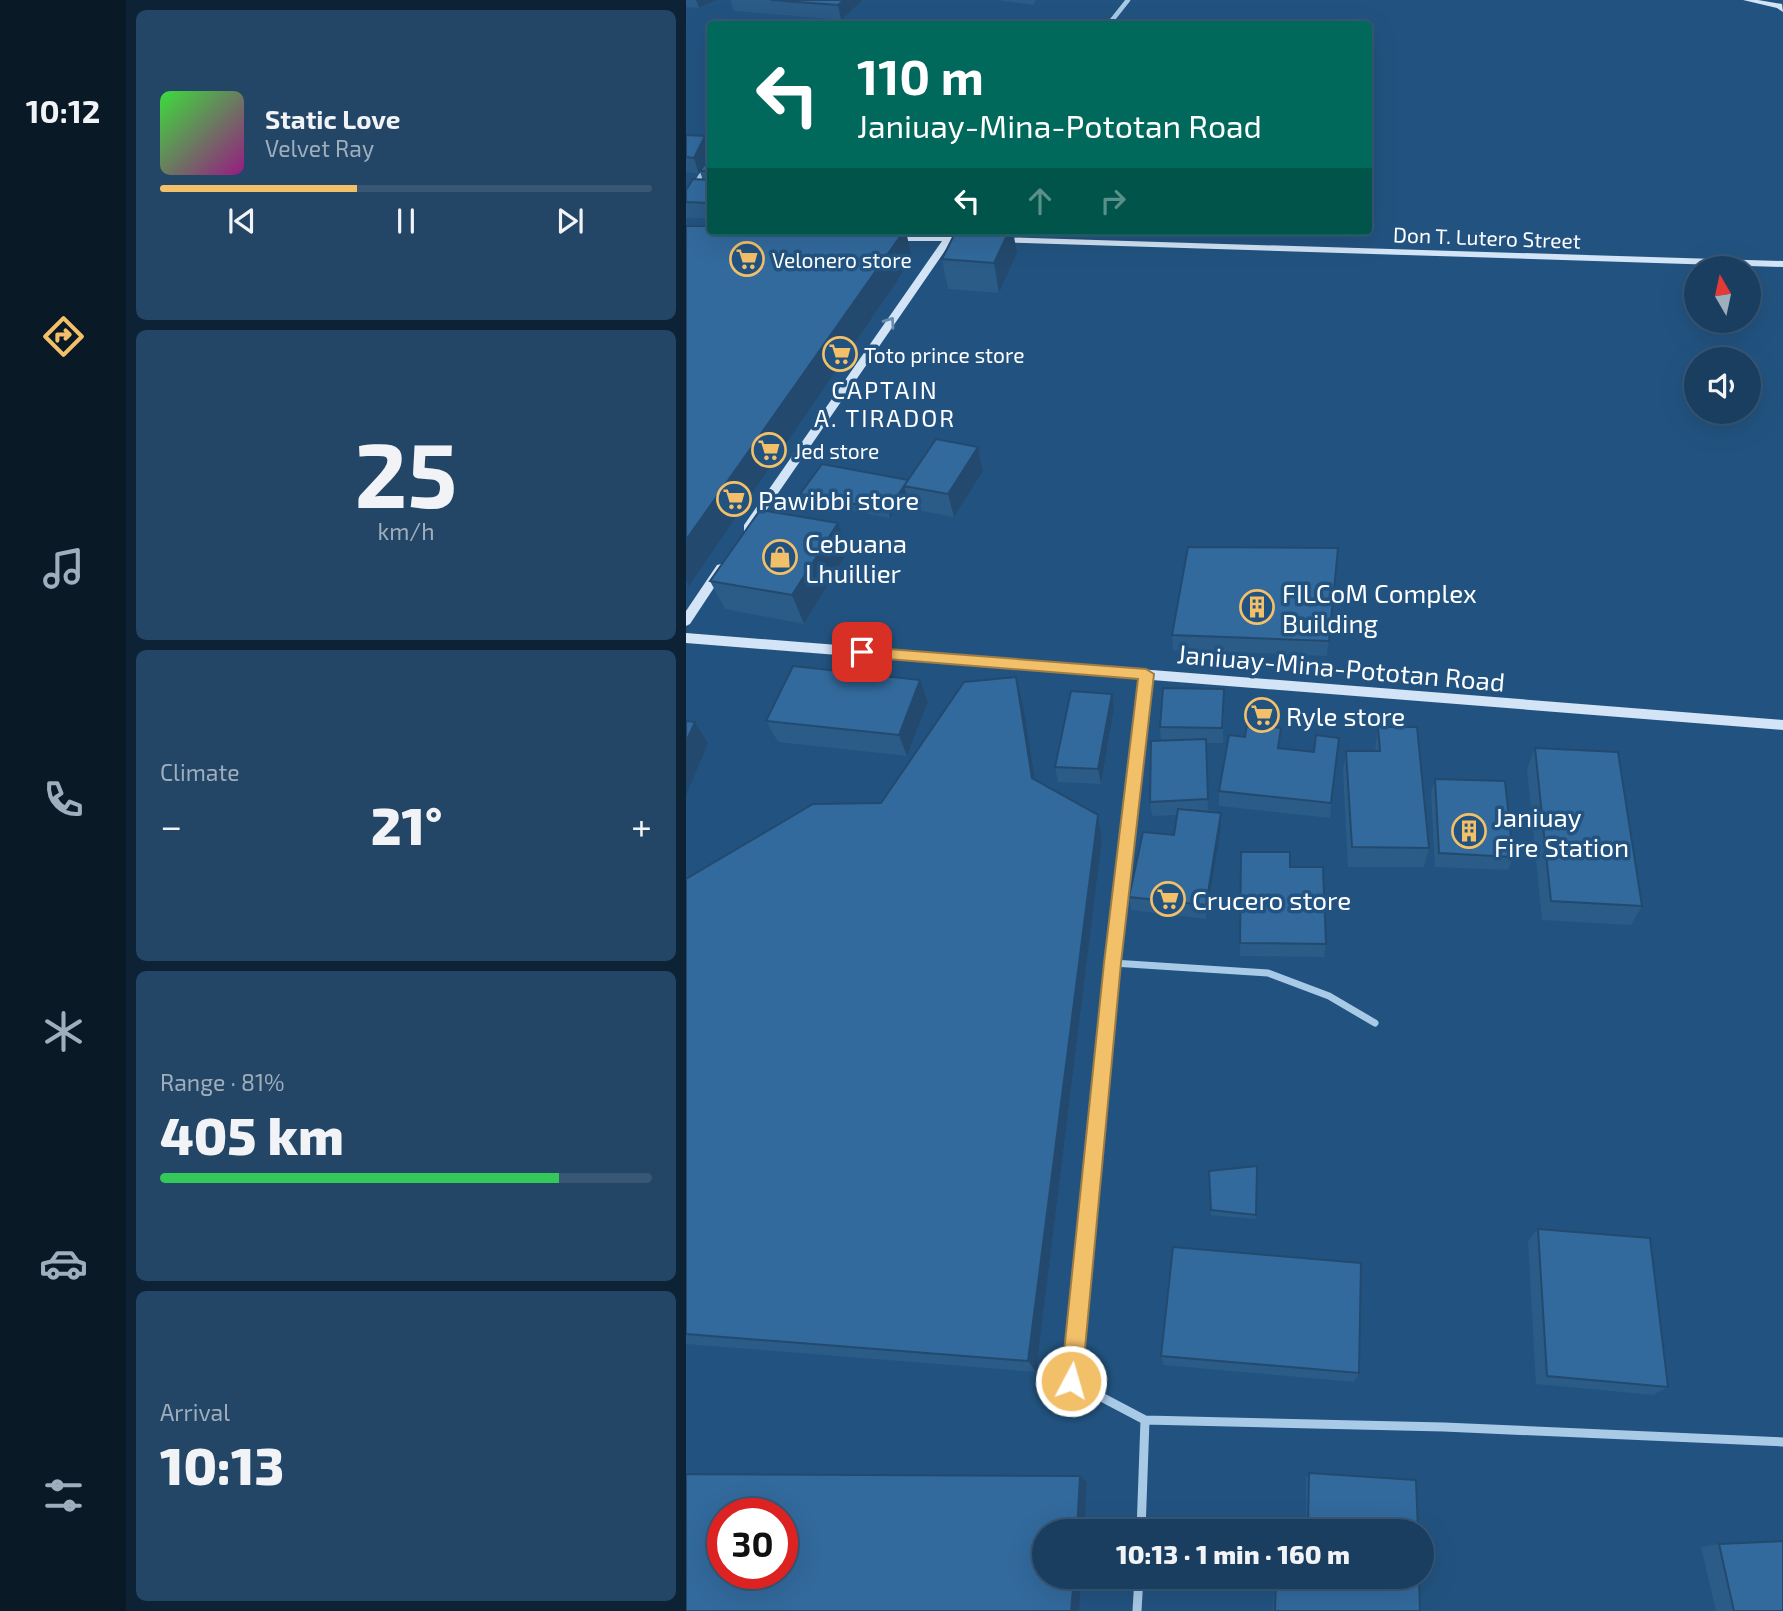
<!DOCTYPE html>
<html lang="en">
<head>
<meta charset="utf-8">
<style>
  :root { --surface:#1a3e60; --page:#234566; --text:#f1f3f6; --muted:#9faebd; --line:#385775; --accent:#f3c06a }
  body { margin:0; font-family:"Exo 2",sans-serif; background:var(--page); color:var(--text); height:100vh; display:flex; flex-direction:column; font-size:26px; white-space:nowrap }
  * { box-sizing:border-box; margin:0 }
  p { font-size:23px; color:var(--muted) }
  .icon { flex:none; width:38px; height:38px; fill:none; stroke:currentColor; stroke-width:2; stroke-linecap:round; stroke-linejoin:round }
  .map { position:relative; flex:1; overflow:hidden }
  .panel { display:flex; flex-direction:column; gap:10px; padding:10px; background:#0e2235; width:560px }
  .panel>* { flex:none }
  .banner { position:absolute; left:21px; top:21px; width:665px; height:214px; border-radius:7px; box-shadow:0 7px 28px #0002,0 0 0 2px var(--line); background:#00695c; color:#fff; overflow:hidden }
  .needle { width:46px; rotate:351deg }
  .tools { position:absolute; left:998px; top:256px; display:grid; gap:14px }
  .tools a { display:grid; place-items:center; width:77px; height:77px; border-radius:50%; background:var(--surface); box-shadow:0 7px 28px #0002,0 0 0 2px var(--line); font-size:35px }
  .speed { position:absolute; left:21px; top:1498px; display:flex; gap:14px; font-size:35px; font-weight:700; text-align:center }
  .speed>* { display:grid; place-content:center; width:91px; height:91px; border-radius:50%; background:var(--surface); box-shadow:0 7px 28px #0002,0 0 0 2px var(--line); line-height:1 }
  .speed .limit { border:10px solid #d22; background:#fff; color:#111 }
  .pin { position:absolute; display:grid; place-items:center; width:60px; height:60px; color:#fff; margin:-30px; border-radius:14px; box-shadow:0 4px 10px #0006 }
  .me { position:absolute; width:77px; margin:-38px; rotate:6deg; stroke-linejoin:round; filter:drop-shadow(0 0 5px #0008) }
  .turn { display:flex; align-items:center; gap:24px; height:147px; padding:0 35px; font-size:32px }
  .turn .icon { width:91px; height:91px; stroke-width:2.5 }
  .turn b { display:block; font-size:49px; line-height:60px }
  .lanes { display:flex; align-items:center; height:66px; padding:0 35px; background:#0003; justify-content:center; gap:35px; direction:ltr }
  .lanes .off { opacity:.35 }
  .big { font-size:52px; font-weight:800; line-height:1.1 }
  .panel .card { flex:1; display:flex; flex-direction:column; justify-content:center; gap:10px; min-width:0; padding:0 24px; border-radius:10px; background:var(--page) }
  .panel .dial { align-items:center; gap:0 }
  .dial b { font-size:91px; line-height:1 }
  .song { display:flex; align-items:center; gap:21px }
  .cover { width:84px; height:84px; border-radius:10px; background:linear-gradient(135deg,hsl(120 70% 55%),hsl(310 70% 35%)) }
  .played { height:7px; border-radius:4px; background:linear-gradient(90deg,var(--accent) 40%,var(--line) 40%) }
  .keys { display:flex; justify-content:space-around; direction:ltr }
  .heat { display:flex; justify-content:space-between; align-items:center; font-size:38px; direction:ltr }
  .charge { height:10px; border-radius:5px; background:linear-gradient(90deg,#34c759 81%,var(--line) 0) }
  .trip { position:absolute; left:346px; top:1519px; width:402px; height:70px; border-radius:35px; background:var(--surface); box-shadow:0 7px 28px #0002,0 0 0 2px var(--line); font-weight:800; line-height:70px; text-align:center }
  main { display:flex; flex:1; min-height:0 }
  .menu { display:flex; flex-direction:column; width:126px; justify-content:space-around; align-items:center; background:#0a1926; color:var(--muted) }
  .menu .icon { width:49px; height:49px }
  .menu .on { color:var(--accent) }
  .menu b { font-size:32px; color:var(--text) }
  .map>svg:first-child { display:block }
</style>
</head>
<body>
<main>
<nav class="menu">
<b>10:12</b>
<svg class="icon on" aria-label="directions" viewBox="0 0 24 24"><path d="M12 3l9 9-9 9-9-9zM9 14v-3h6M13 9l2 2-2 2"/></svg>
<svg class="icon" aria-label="music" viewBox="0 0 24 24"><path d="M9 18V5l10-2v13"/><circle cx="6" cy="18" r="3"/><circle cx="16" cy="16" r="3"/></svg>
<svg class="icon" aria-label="phone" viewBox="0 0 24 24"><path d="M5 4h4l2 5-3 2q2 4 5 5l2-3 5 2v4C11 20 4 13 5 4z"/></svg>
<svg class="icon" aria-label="climate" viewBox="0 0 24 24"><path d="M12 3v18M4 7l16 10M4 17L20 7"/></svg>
<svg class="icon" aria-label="car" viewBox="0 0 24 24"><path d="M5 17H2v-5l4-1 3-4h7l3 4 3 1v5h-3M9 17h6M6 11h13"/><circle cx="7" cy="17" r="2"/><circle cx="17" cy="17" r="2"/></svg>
<svg class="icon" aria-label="filters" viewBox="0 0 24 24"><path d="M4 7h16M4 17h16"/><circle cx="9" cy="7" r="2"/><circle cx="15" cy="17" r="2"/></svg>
</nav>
<section class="panel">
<div class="card">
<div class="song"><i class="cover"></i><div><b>Static Love</b><p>Velvet Ray</p></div></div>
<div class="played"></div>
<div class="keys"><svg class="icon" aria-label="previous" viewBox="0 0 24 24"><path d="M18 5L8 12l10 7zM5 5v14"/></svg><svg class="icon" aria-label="pause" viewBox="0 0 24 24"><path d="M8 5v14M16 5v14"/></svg><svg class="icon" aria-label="next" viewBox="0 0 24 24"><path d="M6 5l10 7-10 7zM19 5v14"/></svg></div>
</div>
<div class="card dial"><b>25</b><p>km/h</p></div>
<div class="card"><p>Climate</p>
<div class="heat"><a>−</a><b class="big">21°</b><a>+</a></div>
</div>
<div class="card"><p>Range · 81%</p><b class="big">405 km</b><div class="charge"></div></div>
<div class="card"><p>Arrival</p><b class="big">10:13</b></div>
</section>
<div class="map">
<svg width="1097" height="1611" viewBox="0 0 1097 1611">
  <rect width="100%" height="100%" fill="#225380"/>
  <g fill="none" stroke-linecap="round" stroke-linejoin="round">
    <path stroke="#a8cae7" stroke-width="4.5" d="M423 24 442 0
      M0 199 24 161
      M262 239 268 231"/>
    <path stroke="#a8cae7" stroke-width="7" d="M427 963 582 973 643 996 689 1023
      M420 1037 460 675"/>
    <path stroke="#a8cae7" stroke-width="9" d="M420 1035 385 1381 459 1420 758 1427 1097 1442
      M455 1531 459 1420
      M451 1611 453 1577"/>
    <path fill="#d2e4f6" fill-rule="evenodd" d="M1057 0H1072L1096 4 1097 12 1091 8Z
      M200 236H284L289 239 284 242H265L66 531H58V525L256 241H203L198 238Z
      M311 237 1097 261V267L308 242 306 240Z
      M35 564 41 568 4 624 0 626V611L31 565Z
      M0 633 1097 720V730L0 643Z"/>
  </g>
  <path fill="#2b5b87" d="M0 0H30L13 8 0 7Z
    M44 0H177L155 20 48 11Z
    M311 0H350L348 5Z
    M0 135 24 151 17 166 24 157V218H0V190L17 180 14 172 13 174 0 172Z
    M331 253 313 293 262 289 256 259Z
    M292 447 297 471 268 517 225 509 220 493 204 518 117 502 114 494 222 480Z
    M652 548 641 656 487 650 486 635Z
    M162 551 118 624 39 609 24 581Z
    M330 677 337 704 349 779 412 815 416 840 350 1372 0 1344V879L195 803Z
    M426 694 428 709 415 784 372 782 369 767Z
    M242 702 221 756 92 742 80 721Z
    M538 704 537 743H520L522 812 535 828 520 919 445 910 443 897 488 835 491 815 466 816 464 802 475 740 474 727Z
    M692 727 743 848 738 867H662L657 772 660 751H689Z
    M595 728 593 748 628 752 653 738 644 818 533 806V791L559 737Z
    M849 748 956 906 945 925 856 920 841 769Z
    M749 779 827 857 822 870 749 867 745 793Z
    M555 852 604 867 640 944 638 957 554 956Z
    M571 1166 570 1219 525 1215V1210Z
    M852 1229 982 1387 967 1395 850 1384 842 1241Z
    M475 1356 673 1373 668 1382 478 1365Z
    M623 1473 732 1531H590V1524L592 1521 620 1524V1478Z
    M1033 1544 1097 1611H1030L1015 1547Z
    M588 1577H733L734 1611H587Z"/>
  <path fill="#234a6e" d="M10 0H30L13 8Z
    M158 0H177L155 20 152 5Z
    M19 136 24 151 15 171H14L13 174 8 158Z
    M218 231H220L226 259 3 586 0 581V540Z
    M323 231H327L331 253 313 293 308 263Z
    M292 447 297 471 268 517 262 494Z
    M222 480 218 486 220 493 204 518 202 510Z
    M152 523 162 551 118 624 106 595Z
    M330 677 337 704 353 804 346 778Z
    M234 680 242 702 221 756 213 735Z
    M426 694 428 709 415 784 412 769Z
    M9 722 22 743 0 796V742Z
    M535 813V828L520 919V905Z
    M412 815 416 840 350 1372 342 1361Z
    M394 1476 401 1482 398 1531H391Z
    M388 1577H395L393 1611H385Z"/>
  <path fill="#326a9d" stroke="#234a6e" stroke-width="2" fill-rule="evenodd" d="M85 0H158L152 5Z
    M372 22 396 24H370Z
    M0 135 19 136 8 158 0 157Z
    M24 157V171H14Z
    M7 179 24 180V203L0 202V190Z
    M0 226H24V231H218L0 540Z
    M270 231H323L308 263 256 259Z
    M250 439 292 447 262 494 218 486Z
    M136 464 222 480 202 510 114 494Z
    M74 510 152 523 106 595 24 581Z
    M502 547 652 548 643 641 486 635Z
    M107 666 234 680 213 735 80 721Z
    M330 677 346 778 412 815 342 1361 0 1334V879L127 804 195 803 278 682Z
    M477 688 538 689 536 728 474 727Z
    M385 691 426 694 412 769 369 767Z
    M0 721 9 722 0 742Z
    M561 724 595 728 592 748 628 752 630 735 653 738 645 803 533 791 543 735 559 737Z
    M692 727H731L743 848 666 847 660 751H694Z
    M520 739 522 799 464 802 465 741Z
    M849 748 932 752 956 906 865 901Z
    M749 779 819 781 827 857 753 853Z
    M492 809 535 813 520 905 443 897 457 832 488 835Z
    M555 852H604V867H637L640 944 554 943Z
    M571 1166 570 1215 525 1210 523 1171Z
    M852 1229 964 1238 982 1387 861 1376Z
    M487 1247 675 1263 673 1373 475 1356Z
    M623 1473 730 1480 732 1531H591L592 1521 622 1524Z
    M0 1474 394 1476 391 1531H359V1577H388L385 1611H0ZM37 1514H96V1573H37Z
    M1097 1541V1611H1048L1033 1544Z
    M590 1577H733L734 1611H589Z"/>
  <defs><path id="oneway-chevron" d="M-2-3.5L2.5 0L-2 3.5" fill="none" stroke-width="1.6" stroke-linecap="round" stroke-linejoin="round" transform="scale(1.75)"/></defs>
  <use stroke="#688daf" href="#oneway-chevron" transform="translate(204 322) rotate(-55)"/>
  <path fill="#f3c06a" stroke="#9e7d45" stroke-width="2" d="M176 647 460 669 468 674 435 963 396 1381 393 1389 385 1392 378 1389 375 1381 418 963 452 679 176 657 168 652Z"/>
  <defs>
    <g id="supermarket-ring" transform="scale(1.75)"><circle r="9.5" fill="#225380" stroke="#f3c06a" stroke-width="1.5"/><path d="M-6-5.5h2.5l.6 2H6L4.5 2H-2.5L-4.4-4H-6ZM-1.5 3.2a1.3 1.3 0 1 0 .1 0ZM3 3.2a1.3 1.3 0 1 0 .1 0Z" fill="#f3c06a"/></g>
    <g id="shop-ring" transform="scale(1.75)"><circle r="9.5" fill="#225380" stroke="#f3c06a" stroke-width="1.5"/><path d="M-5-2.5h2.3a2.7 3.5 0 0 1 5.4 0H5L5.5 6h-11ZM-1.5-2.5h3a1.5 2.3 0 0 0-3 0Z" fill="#f3c06a"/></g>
    <g id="building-ring" transform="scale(1.75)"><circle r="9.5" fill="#225380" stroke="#f3c06a" stroke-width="1.5"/><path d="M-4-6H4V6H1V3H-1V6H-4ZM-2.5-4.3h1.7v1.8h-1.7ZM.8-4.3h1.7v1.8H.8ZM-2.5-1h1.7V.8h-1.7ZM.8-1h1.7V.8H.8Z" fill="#f3c06a"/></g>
  </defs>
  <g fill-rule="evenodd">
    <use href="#supermarket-ring" x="61" y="259"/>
    <use href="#supermarket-ring" x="154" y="354"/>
    <use href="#supermarket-ring" x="83" y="450"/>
    <use href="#supermarket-ring" x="48" y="499"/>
    <use href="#shop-ring" x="94" y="557"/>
    <use href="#building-ring" x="571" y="607"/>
    <use href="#supermarket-ring" x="576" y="715"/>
    <use href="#building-ring" x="783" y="831"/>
    <use href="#supermarket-ring" x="482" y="899"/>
  </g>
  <g text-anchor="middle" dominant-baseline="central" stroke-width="7" stroke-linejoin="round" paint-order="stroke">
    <g font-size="21" fill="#fff" stroke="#225380">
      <text transform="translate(801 237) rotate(2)">Don T. Lutero Street</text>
    </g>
    <g font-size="21" fill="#fff" stroke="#225380" text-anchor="start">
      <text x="86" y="259">Velonero store</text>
      <text x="178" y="354">Toto prince store</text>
      <text x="108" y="450">Jed store</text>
    </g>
    <g font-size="24" letter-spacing="2" fill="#fff" stroke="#225380">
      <text x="199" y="389">CAPTAIN<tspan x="199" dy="28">A. TIRADOR</tspan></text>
    </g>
    <g font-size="26" fill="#fff" stroke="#225380" text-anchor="start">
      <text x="72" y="499">Pawibbi store</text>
      <text x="119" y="542">Cebuana<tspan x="119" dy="30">Lhuillier</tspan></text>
      <text x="596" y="592">FILCoM Complex<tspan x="596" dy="30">Building</tspan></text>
      <text x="600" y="715">Ryle store</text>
      <text x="808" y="816">Janiuay<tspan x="808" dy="30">Fire Station</tspan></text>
      <text x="506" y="899">Crucero store</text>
    </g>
    <g font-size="26" fill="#fff" stroke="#225380">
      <text transform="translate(655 667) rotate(5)">Janiuay-Mina-Pototan Road</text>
    </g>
  </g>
</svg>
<div class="tools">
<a><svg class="needle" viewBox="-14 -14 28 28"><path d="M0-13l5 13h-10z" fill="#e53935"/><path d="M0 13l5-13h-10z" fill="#9faebd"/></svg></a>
<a><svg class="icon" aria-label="sound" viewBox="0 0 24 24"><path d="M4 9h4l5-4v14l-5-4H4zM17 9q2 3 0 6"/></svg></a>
</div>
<div class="speed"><div class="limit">30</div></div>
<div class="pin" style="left:176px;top:652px;background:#d93025"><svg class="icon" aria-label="arrive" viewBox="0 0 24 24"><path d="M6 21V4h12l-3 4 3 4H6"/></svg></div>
<svg class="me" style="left:385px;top:1381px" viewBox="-20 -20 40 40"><circle r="17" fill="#f3c06a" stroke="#fff" stroke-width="3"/><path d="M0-11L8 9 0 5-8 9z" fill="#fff"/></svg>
<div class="trip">10:13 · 1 min · 160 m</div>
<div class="banner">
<div class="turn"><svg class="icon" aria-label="left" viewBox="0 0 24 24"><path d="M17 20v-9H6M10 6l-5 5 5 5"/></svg><div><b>110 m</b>Janiuay-Mina-Pototan Road</div></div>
<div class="lanes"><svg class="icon" aria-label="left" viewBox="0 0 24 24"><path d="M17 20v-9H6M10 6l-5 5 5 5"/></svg><svg class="icon off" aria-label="ahead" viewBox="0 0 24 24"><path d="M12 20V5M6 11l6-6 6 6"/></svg><svg class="icon off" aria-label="right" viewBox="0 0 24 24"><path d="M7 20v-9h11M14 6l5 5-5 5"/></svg></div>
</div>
</div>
</main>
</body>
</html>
